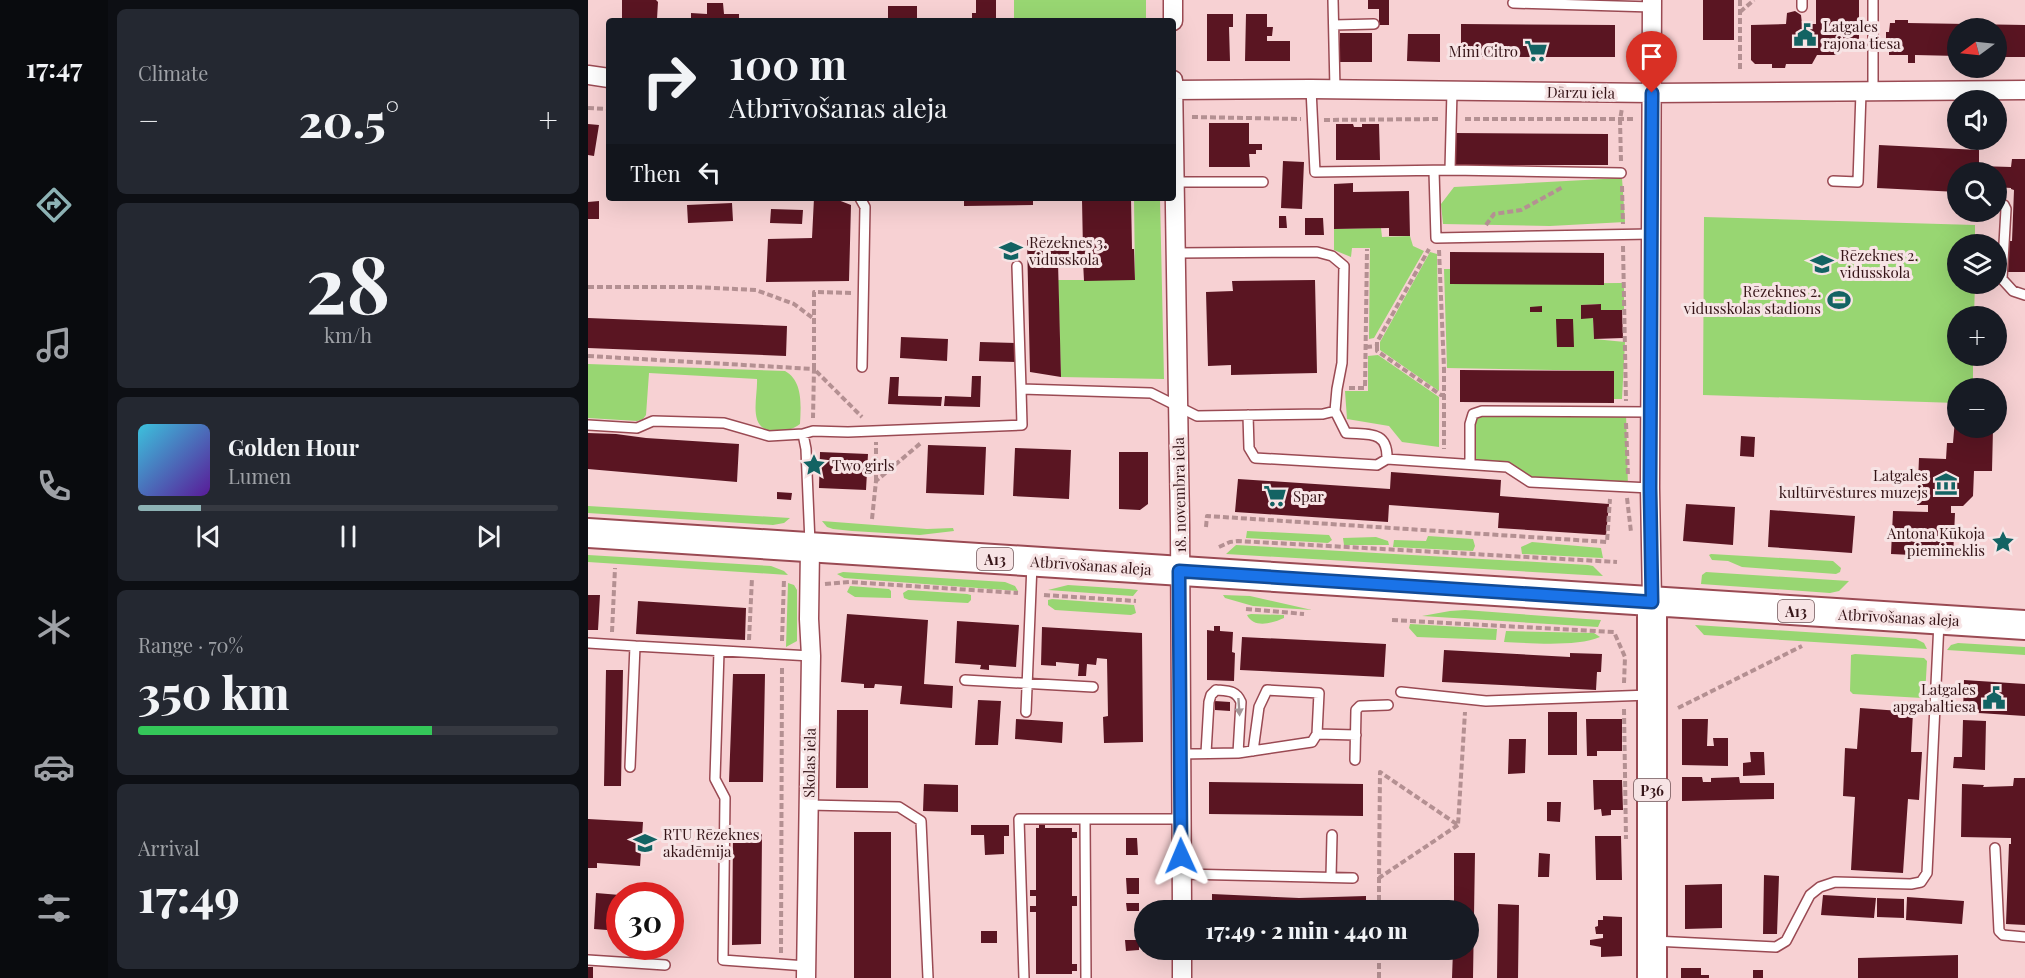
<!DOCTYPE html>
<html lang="en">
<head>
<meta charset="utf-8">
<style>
  :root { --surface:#171b24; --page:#242831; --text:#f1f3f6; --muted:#9ea1a6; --line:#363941; --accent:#8db2b4 }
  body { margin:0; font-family:"Playfair Display",serif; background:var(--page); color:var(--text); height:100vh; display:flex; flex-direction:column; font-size:22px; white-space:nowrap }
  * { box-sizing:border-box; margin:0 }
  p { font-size:20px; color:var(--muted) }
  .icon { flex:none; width:33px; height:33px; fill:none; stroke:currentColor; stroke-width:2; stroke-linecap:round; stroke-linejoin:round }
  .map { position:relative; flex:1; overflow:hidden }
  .details { display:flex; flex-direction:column; gap:9px; padding:9px; background:#0d0f14; width:480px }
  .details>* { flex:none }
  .hud { position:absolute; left:18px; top:18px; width:570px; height:183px; border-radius:6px; box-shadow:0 6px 24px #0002; background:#171b24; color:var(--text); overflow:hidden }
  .needle { width:39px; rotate:255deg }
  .tools { position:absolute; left:1359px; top:18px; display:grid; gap:12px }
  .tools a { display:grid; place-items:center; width:60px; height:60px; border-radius:50%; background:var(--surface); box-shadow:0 6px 24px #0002; font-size:30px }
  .speed { position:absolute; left:18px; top:882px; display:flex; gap:12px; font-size:30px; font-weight:700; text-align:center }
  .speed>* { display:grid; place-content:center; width:78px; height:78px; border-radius:50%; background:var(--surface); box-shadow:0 6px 24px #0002; line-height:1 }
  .speed .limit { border:9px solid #d22; background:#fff; color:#111 }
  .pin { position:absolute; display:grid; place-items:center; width:51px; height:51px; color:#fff; margin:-62px -26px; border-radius:50% 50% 50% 0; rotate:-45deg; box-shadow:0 0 6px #0007 }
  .pin .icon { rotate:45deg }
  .me { position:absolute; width:66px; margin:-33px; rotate:359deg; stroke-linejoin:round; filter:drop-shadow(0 0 4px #0008) }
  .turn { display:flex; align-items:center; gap:21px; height:126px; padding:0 24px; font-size:27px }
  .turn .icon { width:78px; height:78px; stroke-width:2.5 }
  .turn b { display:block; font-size:42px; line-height:51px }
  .then { display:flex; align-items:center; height:57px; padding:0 24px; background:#0003; gap:12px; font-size:22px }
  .big { font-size:45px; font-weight:800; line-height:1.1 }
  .details .tile { flex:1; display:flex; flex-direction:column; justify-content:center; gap:9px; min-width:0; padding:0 21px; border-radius:9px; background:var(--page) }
  .details .dial { align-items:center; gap:0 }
  .dial b { font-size:78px; line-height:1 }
  .song { display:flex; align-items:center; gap:18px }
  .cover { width:72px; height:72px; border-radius:9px; background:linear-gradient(135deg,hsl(190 70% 55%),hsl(270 70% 35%)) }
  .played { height:6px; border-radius:3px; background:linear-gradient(90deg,var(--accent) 15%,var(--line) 15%) }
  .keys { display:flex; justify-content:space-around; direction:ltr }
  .heat { display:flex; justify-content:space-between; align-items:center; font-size:33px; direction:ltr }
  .charge { height:9px; border-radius:4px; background:linear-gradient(90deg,#34c759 70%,var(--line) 0) }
  .trip { position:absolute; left:546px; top:900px; width:345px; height:60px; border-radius:30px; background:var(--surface); box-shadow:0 6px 24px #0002; font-weight:800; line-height:60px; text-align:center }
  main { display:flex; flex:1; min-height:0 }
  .tabs { display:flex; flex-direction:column; width:108px; justify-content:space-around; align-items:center; background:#090b0e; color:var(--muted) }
  .tabs .icon { width:42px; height:42px }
  .tabs .on { color:var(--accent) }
  .tabs b { font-size:27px; color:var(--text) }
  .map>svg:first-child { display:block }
</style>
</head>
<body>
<main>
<nav class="tabs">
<b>17:47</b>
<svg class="icon on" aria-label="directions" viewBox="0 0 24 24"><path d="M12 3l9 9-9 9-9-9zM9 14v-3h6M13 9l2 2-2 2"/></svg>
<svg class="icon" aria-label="music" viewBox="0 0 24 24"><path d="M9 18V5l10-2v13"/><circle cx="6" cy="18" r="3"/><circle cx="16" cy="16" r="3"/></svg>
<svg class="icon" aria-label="phone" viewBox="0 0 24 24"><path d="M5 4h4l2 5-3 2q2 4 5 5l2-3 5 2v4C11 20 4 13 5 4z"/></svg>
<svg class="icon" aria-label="climate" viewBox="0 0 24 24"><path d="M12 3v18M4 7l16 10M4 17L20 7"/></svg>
<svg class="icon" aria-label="car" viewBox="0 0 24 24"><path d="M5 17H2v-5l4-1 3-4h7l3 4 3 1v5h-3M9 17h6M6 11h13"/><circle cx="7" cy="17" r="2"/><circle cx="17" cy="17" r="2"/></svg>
<svg class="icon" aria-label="filters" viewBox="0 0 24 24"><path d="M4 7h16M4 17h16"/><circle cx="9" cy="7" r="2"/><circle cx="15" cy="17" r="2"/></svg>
</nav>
<section class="details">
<div class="tile"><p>Climate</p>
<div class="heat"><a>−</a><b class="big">20.5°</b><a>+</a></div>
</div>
<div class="tile dial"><b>28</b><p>km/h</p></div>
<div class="tile">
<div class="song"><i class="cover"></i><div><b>Golden Hour</b><p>Lumen</p></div></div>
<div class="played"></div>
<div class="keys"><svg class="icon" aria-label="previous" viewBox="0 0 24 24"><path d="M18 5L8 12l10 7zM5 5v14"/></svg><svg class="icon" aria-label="pause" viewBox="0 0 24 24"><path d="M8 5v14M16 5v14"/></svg><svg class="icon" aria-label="next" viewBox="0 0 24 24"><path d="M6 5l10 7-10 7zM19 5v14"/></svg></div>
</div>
<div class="tile"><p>Range · 70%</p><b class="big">350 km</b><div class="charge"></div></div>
<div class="tile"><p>Arrival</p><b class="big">17:49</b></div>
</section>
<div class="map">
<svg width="1437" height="978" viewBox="0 0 1437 978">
  <rect width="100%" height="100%" fill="#f7d1d3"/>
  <path fill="#98d672" d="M426 0H558V21H426Z
    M1034 178 1037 222 962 226 855 224 853 204 866 187Z
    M546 198H572L576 379 473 377 470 280H547Z
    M1116 217 1387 225V244H1370V284H1387L1386 316H1370V356H1385V388H1370L1369 403 1115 395Z
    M793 228 794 237 822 236 825 246 836 251 786 338 781 339 782 248H764L763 257 746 250V229Z
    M842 252 849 254 851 391 792 350V342Z
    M856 269H862V284L1036 283V310H1013L1012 304 993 305V318H1005L1006 339 1037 342 1034 399H1026V371L859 368Z
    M790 355 851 397V447L814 442 801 426 759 419 757 391H780V356Z
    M0 364 197 371C215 381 213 405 212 424 204 430 195 432 185 431 159 429 170 397 169 379L61 373 58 415 55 419 49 421 0 418Z
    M1038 412 1040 488 942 482 919 467 882 464 885 414Z
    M0 506 202 518 196 523 185 525 0 513Z
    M234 521 339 529 365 528 366 531 332 535 264 531 245 529 239 527Z
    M659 531 741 535 744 540 740 543 658 538Z
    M840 536 885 539 887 546 885 551 805 547 806 540 838 541Z
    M788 537 800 541 801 545H756L755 538Z
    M944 542 1013 548 1015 558 934 554 933 547Z
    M648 545 1000 565 1005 566 1015 576 638 554Z
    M1123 554 1245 561 1253 568 1252 572 1248 574 1154 567 1140 561 1124 560 1121 555Z
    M0 555 183 566 196 571 200 575 0 562Z
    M255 572 417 582 427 586 430 591 256 578 249 574Z
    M1118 572 1261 581 1251 591 1242 593 1113 584 1114 575Z
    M200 583 206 585 209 590V641L198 647Z
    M480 585 541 589 550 590 545 596 460 590Z
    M262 586 301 589 303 591V598L267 597 259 592Z
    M320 590 379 594 383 595V600L380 603 321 600 316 598 315 593Z
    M635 595 662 596 724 610 665 606 637 598Z
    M464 599 546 605 548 613 543 615 467 610 460 605V600Z
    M877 610 998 619 1013 620 1010 627 834 616 862 611Z
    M663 614 696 615V618C685 623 666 629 659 615Z
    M822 624 909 629 908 640 829 637 821 628Z
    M1107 625 1328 639 1336 643 1339 649 1116 635Z
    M918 631 1006 633 1012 637C989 647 942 643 916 642Z
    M1370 643 1437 647V655L1359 650 1363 645Z
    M1267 654 1336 658 1339 661 1337 695 1334 698 1265 694 1262 691 1263 655Z"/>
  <path fill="#5a1522" d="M34 0H68L70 2 69 19H76V21H40V19H34Z
    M388 0H408V21L384 19V13H388Z
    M780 0H801V25H791V9H780Z
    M1115 0H1146V40H1115Z
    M1228 0H1271V46H1251L1250 55H1229L1224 64H1198L1197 68H1184V64H1167L1163 60V25L1198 24 1199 13 1207 11 1213 15 1214 24H1228Z
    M119 3H135L136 14H151V21H103V13L119 14Z
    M300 6H329V21H300Z
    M619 14H645V27H641L642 61H619Z
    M658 14H679V27H685L684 36H679V41H702V61H657Z
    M1307 20H1320V23L1437 25V57H1408V28H1370V56L1327 55V63H1320V55H1301V38H1298V32H1301L1302 23H1307Z
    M873 24 1027 25V57H873Z
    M752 33H784V62H752Z
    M820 34H852V62L819 61Z
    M621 123H661V144H674V150H668V154H661L662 167H621Z
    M0 124 11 125 6 156 0 155Z
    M748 124H765L766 127H774V124H791L792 160H748Z
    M866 133 1020 134V165H866Z
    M1291 145 1391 150V166L1423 167 1424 159H1437V272H1420L1421 241H1424L1426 190 1423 189V188L1408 187V172H1370V192L1289 188Z
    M695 161 716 162 714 209 693 208Z
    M765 183V192L821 191 822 236H801V228L746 229V184Z
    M226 198H245L263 205 261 281 178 282 180 239 224 238Z
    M376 198H445V205L376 206Z
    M513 198H543L544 249H546L547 280 496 281 495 261 470 262 473 377 442 372 439 240 468 239 469 250H495L494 200H513Z
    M11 201V219H0V202Z
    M144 203 145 221 100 223 99 205Z
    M183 209 215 210 214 224 182 223Z
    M691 216H698L699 228H691Z
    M717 218H735L736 235H717Z
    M862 252 1016 253V285L862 284Z
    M727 280 729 373 643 375V365L620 366 618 292 645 291 644 281Z
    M1013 304V310H1034L1035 338 1006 339 1005 318 993 319V305Z
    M954 306V312H942V307Z
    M0 318 199 326 198 356 0 348Z
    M968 319H985L986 347H969Z
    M313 337 360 339 359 361 312 358Z
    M392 342 428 343V362L391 361Z
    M872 370 1026 371V403L872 402Z
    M384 376H393L392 407 356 406 357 396 383 397Z
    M302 377H311L310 396 354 397 353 406 300 404Z
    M1367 419H1370V428H1405L1404 471H1386L1385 496 1375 506H1363V513H1367L1365 557 1303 554 1305 511 1340 512V505H1329L1331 458 1358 459 1359 443H1365Z
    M0 433 28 434 58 438 151 444 149 482 0 469Z
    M1153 436 1167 437 1166 457 1152 456Z
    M340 445 398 447 396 495 338 493Z
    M427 448 483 450 481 499 425 496Z
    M232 452 280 454 278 490 231 488Z
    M531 452H560V504L552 510 531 509Z
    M803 472 913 480 912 496 1021 504 1018 535 910 528 911 513 801 505 800 522 647 512 650 479 802 489Z
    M189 492 204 493 203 500 189 499Z
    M1098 504 1147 507 1145 545 1095 541Z
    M1182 510 1267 516 1264 553 1180 547Z
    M0 595H12L10 630H0Z
    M50 601 158 608 157 640 48 634Z
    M259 614 340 620 336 684 365 686 364 708 312 704 314 686 287 684 286 688H276V684L253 682Z
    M369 621 431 625 428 667 401 665V670L392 669 393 665 367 663Z
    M626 626H632V631L645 632 644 652 647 653 646 681 619 680V630L626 631Z
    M454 627 554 633 555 742 516 743 515 717 520 716 519 659 509 658 508 665 499 664 498 676H490L491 664 468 662V666L453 665Z
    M654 637 798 644 796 677 652 670Z
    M856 650 982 657V653L1014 654 1013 672H1009L1008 690 854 682Z
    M18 670H35L33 786H16Z
    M145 674H177L175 782H141Z
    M1376 680 1437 684V716L1375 712Z
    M390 700 413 701 410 745H387Z
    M627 701 642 702V711L627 710Z
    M1272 708 1325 712 1323 752H1334L1331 800 1320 799 1315 873 1263 870 1267 797 1255 796 1257 748 1269 749Z
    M249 710H280V788H248Z
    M960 712H989V755H960Z
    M428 719 475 722 474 743 427 739Z
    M998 719H1034V751H1009V756H999Z
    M1094 719H1120L1119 746H1126L1125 738H1140V766L1094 765Z
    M1375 720 1398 721 1397 770 1365 768 1366 757H1374Z
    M921 739H938L937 773 920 774Z
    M1162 752H1176L1177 775 1155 776V763L1163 762Z
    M1094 777H1114L1115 782H1123V778L1151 777 1152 783H1186V799L1094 801Z
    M1426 778H1437V925L1418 924 1421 844H1423V838L1373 837 1374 784 1396 785 1395 787 1425 786Z
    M1005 780H1034L1035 810H1023V815L1014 816 1013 809 1006 810Z
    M621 782 775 784V816L621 814Z
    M336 784 370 785V812L335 811Z
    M959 802H973L972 822 959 821Z
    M0 819 55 822 52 866 9 863V868H0Z
    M451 824H457V828H484V832H489V838H484V896H489V906H484V964H489V971H484V974H448V912H442V906H448V896H442V890H448V828H451Z
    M383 825H421V836H416V854L397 855 396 835H383Z
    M266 832H303V978H266Z
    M174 834 173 944 144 945 145 835Z
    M1007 836H1033L1034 880H1008Z
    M538 838H549L550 855H538Z
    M866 853H887L885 978H864L865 950H880V910H866Z
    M951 853 962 854 961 877H950Z
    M1176 875 1191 876 1189 934H1175Z
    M538 878H551V894H539Z
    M1134 884V928L1097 929V885Z
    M8 893 32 895V931L6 929Z
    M624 894 711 898 778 896V910H624Z
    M1235 895 1288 898 1286 918 1233 915Z
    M1319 897 1376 901 1374 924 1318 920Z
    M1289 898 1316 899V918L1289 917Z
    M538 903H551V911H539Z
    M910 904 931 905 930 978H909Z
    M1015 916 1034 917V956L1013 957V947L1002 945V940L1015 938V934H1008L1007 927 1010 926V920H1015Z
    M393 931H409V943H393Z
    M537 940H551V950L538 951Z
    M1370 955V978H1270V958Z
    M0 967H5V978H0Z
    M1093 968H1113V975H1121V978H1093Z
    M1165 970H1175V978H1165Z"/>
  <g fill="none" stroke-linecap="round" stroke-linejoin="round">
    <g stroke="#9a4a53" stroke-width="12">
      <path id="lane" d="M745 0 747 89
        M925 3 1064 7
        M1214 7V0
        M746 25 786 24
        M723 89 727 172 862 170 864 91
        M1285 92V0
        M862 170 1033 173
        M846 171 848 238 1063 234
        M1245 181 1270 182 1273 92
        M587 182H675
        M272 198 277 207 274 367
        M1408 201 1416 205 1418 209 1414 279 1425 291 1437 295
        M429 266 433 389
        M747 411 758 433C780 435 800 430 799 459
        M660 415 661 448 667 458 789 465 799 459 919 467 942 482 1062 488
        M0 425 49 428 65 421 136 423 181 436 215 434 218 449 222 543
        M215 434 225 431 260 432 434 425 433 389 563 393 609 416 735 414 747 411 749 389 754 363 756 266 744 256 729 252 588 253
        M882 464V424L885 414 894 411 1062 412
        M0 643 47 646
        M131 651 127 779 137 798 135 960 218 966
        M377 680 505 687
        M813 692 898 701 1062 695
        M438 712 444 564
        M665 751 671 707 679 690 731 693 729 734
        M618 753 621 702 623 695 628 690C640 691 648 690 653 702L650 753
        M592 754 650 753 724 742 729 734 768 735
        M767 760 768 710 772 706 800 705
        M42 767 47 646 223 656
        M220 805 311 807 333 821 340 978
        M497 819 498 978
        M1407 848 1411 931 1415 935 1437 937
        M593 874 765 878
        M743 877 744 835
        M1066 941 1188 947 1198 941 1222 895 1232 887 1247 882 1323 884 1333 882 1339 873 1351 622
        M0 960 77 965
        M436 978 431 819H593"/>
    </g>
    <g stroke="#9a4a53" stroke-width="21">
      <path id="street" d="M585 0V21
        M1064 0 1062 488 1064 602
        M0 75 21 78
        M585 80 592 526 594 910
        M585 90 723 89 1064 93 1437 90
        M594 950V978
        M218 978 223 656 221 619 222 548"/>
    </g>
    <g stroke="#9a4a53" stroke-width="32">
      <path id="primary" d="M0 533 1437 625
        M1064 978V602"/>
    </g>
    <path stroke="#b49092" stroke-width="4" stroke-dasharray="6 3" stroke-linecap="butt" d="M1152 0V70
      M1152 12 1166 0
      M0 108 21 109
      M604 117 713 119
      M877 119H1046
      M736 120 851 119
      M1033 161 1032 120 1034 108
      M1034 186 1035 224
      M898 225 906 214 933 210 975 187
      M1035 246 1038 401
      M851 250 856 369V449
      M0 287H105L168 290 206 304 226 319
      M263 293 226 292V369L274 417
      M789 346V351L853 395H857
      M778 347 789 346V342L841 249
      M0 356 226 369 225 418
      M761 388H777L779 249
      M1038 423 1040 476
      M288 481V442
      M1039 498 1043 532
      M284 519 288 481 334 442
      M618 527 619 516 1019 542 1022 499
      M631 547 642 542 650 541 1029 562
      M237 584 261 582 430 593
      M456 595 548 601
      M658 609 716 614
      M804 620 1026 632 1037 657 1036 683
      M24 632 27 568
      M161 640 164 578
      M194 641 196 579
      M1090 708 1214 646
      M1036 709 1038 839
      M870 825 791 878 792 772 870 825 877 712
      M791 910V878
      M193 953 194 667
      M791 978V950"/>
    <use href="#lane" stroke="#fff" stroke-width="9"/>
    <use href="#street" stroke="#fff" stroke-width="18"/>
    <use href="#primary" stroke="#fff" stroke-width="28"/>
  </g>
  <defs><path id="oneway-solid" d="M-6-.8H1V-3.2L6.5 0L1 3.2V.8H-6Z" transform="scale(1.5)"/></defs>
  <use fill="#a49597" href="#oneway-solid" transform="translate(651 707) rotate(86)"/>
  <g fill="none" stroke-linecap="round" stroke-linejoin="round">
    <g stroke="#114b97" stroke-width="15">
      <path id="route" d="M593 856 591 571 1064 602 1062 488 1064 93"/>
    </g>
    <use href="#route" stroke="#1a73e8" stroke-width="10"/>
  </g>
  <defs>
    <g id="civic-bare" transform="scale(1.8)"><path d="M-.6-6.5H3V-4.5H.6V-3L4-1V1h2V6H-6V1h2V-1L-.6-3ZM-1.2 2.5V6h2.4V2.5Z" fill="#136363" stroke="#f7e4e5" stroke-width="2.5" paint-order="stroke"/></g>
    <g id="supermarket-bare" transform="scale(1.8)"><path d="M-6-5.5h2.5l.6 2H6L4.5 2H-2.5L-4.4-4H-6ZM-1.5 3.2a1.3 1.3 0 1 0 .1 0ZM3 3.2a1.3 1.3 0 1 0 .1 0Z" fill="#136363" stroke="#f7e4e5" stroke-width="2.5" paint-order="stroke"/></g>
    <g id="school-bare" transform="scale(1.8)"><path d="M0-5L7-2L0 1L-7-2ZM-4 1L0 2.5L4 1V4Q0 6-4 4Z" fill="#136363" stroke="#f7e4e5" stroke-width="2.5" paint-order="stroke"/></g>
    <g id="stadium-bare" transform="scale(1.8)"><path d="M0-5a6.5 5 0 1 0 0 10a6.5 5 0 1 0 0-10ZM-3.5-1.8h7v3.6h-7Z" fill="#136363" stroke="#f7e4e5" stroke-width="2.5" paint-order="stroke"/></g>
    <g id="sight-bare" transform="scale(1.8)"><path d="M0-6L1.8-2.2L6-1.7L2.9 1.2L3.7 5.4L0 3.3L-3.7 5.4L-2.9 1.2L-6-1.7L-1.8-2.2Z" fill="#136363" stroke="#f7e4e5" stroke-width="2.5" paint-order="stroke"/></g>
    <g id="museum-bare" transform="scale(1.8)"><path d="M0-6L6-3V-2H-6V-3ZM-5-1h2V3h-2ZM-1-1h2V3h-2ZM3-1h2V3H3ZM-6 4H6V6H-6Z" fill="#136363" stroke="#f7e4e5" stroke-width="2.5" paint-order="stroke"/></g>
    <g id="university-bare" transform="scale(1.8)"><path d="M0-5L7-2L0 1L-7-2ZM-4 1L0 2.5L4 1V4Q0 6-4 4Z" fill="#136363" stroke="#f7e4e5" stroke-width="2.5" paint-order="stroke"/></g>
  </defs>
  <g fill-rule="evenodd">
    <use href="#civic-bare" x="1217" y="35"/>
    <use href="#supermarket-bare" x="948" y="51"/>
    <use href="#school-bare" x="423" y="251"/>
    <use href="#school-bare" x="1234" y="264"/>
    <use href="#stadium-bare" x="1251" y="300"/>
    <use href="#sight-bare" x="226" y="465"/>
    <use href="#museum-bare" x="1358" y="484"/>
    <use href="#supermarket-bare" x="687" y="496"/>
    <use href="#sight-bare" x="1415" y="542"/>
    <use href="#civic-bare" x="1406" y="698"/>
    <use href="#university-bare" x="57" y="843"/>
  </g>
  <g text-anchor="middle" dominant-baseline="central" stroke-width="6" stroke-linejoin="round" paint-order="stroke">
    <g fill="#f7e4e5" stroke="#6f5255" stroke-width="1.5">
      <rect x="389" y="548" width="36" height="22" rx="4.5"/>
      <rect x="1190" y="600" width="36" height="22" rx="4.5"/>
      <rect x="1046" y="779" width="36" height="22" rx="4.5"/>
    </g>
    <g font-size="14" font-weight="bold" fill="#351417">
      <text x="407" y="559">A13</text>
      <text x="1208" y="611">A13</text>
      <text x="1064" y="790">P36</text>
    </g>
    <g font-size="15" fill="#351417" stroke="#f7e4e5" text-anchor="start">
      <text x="1235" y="26">Latgales<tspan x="1235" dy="17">rajona tiesa</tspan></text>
      <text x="930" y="51" text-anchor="end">Mini Citro</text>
      <text x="441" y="242">Rēzeknes 3.<tspan x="441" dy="17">vidusskola</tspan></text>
      <text x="1252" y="255">Rēzeknes 2.<tspan x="1252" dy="17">vidusskola</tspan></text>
      <text x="1233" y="291" text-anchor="end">Rēzeknes 2.<tspan x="1233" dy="17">vidusskolas stadions</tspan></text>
      <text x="244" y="465">Two girls</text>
      <text x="1340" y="475" text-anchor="end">Latgales<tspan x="1340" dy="17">kultūrvēstures muzejs</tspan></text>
      <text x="705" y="496">Spar</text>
      <text x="1397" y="533" text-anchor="end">Antona Kūkoja<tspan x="1397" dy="17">piemineklis</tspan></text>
      <text x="1388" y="689" text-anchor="end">Latgales<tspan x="1388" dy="17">apgabaltiesa</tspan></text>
      <text x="75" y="834">RTU Rēzeknes<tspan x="75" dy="17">akadēmija</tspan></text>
    </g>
    <g font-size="15" fill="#351417" stroke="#f7e4e5">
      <text transform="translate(993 92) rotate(1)">Dārzu iela</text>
      <text transform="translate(591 495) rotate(-91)">18. novembra iela</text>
      <text transform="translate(503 565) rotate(4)">Atbrīvošanas aleja</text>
      <text transform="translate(1311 617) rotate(3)">Atbrīvošanas aleja</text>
      <text transform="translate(221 763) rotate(-89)">Skolas iela</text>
    </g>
  </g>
</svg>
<div class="tools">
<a><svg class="needle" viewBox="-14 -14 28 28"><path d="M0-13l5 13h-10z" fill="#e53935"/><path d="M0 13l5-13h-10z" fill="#9ea1a6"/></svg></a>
<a><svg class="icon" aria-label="sound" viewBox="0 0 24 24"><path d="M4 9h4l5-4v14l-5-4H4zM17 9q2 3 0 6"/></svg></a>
<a><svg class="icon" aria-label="search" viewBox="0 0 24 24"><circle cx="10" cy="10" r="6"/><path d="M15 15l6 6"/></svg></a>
<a><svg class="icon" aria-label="layers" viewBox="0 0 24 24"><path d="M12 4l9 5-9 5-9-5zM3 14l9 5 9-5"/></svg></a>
<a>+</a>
<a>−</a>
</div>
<div class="speed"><div class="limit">30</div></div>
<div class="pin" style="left:1064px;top:93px;background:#d93025"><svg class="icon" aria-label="arrive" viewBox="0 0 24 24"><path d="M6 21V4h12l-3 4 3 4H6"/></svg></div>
<svg class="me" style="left:593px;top:856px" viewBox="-20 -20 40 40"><path d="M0-17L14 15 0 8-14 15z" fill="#1a73e8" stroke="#fff" stroke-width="4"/></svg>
<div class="trip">17:49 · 2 min · 440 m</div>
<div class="hud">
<div class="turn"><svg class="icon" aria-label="right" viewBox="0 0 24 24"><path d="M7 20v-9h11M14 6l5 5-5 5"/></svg><div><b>100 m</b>Atbrīvošanas aleja</div></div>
<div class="then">Then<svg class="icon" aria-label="left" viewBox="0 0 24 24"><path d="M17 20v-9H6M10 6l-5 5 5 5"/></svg></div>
</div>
</div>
</main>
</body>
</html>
